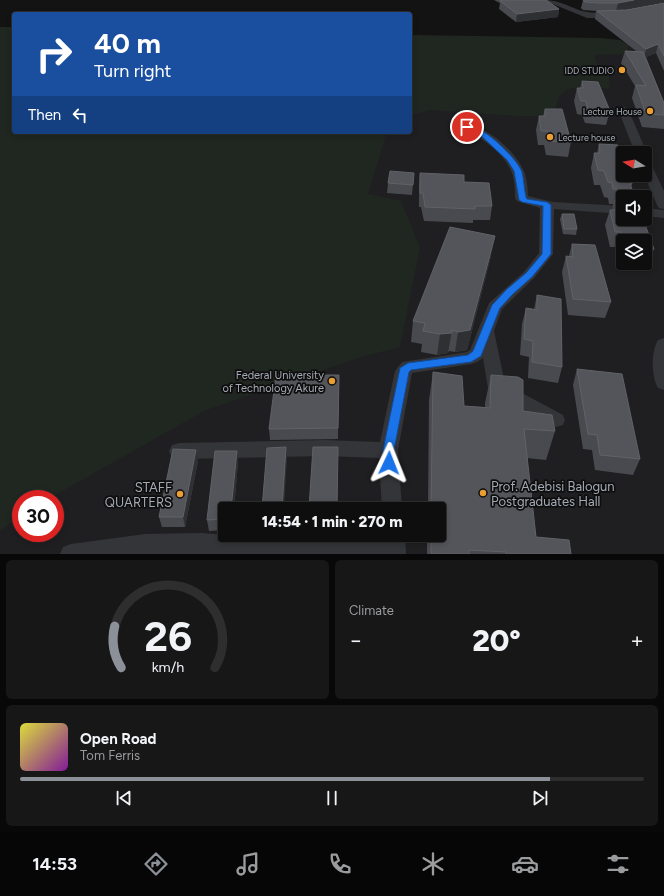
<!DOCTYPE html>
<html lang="en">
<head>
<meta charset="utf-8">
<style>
  :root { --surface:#0e0e0f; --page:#171718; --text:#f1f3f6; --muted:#9b9c9e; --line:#2e2e2f; --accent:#8c9099 }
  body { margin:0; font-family:Figtree,sans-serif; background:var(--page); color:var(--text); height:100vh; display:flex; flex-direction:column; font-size:15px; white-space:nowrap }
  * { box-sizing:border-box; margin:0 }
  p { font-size:13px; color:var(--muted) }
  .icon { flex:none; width:22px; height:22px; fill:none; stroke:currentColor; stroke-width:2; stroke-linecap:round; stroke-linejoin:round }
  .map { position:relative; height:554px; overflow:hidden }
  .panel { display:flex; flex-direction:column; gap:6px; padding:6px; background:#080808; flex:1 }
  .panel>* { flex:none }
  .guide { position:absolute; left:12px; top:12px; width:400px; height:122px; border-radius:4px; box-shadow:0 2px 6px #0003,0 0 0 1px var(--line); background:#1a4fa0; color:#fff; overflow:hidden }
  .needle { width:26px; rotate:281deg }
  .fabs { position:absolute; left:616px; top:146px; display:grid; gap:8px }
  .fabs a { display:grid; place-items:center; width:36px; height:36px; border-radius:4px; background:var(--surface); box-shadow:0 2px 6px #0003,0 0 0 1px var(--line); font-size:20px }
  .speed { position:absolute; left:12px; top:490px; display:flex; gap:8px; font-size:20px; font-weight:700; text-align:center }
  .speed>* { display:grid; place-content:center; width:52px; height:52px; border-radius:50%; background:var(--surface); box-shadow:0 2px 6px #0003,0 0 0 1px var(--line); line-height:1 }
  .speed .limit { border:6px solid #d22; background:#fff; color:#111 }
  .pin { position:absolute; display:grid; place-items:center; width:34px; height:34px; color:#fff; margin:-17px; border:2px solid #fff; border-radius:50%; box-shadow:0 1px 4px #0007 }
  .me { position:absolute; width:44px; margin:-22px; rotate:2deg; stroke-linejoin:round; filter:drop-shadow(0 0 3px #0008) }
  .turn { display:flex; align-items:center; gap:14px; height:84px; padding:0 16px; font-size:18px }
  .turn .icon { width:52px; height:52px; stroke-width:2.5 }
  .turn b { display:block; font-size:28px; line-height:34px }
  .then { display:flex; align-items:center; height:38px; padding:0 16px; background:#0003; gap:8px; font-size:15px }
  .big { font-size:30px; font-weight:800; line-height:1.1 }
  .panel .tile { flex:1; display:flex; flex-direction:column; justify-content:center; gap:6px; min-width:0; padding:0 14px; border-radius:6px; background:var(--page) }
  .panel .dial { align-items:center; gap:0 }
  .dial svg { height:104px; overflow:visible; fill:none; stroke:var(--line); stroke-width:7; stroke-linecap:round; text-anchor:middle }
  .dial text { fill:var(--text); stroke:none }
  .song { display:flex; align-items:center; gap:12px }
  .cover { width:48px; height:48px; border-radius:6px; background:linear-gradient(135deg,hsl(60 70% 55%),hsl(290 70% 35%)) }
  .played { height:4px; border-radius:2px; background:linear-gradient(90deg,var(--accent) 85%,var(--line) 85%) }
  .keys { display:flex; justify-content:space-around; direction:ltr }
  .heat { display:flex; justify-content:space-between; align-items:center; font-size:22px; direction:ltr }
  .panel .tiles { flex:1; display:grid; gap:6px; grid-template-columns:1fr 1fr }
  .tile:last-child { grid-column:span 2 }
  .trip { position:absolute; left:218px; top:502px; width:228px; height:40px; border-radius:4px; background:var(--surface); box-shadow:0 2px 6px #0003,0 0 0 1px var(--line); font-weight:800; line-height:40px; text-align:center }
  .menu { display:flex; height:64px; justify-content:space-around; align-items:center; background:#060606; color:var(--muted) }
  .menu .icon { width:28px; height:28px }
  .menu .on { color:var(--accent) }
  .menu b { font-size:18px; color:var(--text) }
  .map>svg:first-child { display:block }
</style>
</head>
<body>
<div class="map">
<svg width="664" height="554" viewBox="0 0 664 554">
  <rect width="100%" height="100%" fill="#131314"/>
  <path fill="#1f1f21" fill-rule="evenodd" d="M0 28 14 132H410V35L664 44V554H0ZM623 153H645V175H623ZM623 197H645V219H623ZM623 241H645V263H623ZM21 499H55V533H21ZM225 509H439V535H225Z"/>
  <path fill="#1f2720" d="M0 27H14V132H387L368 194 401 201 420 247 400 347 358 358 206 410 48 499H21V515L0 531Z
    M410 35 600 38 620 40 628 45V54L594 55 599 68 609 74 610 89C595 88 563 81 558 100 556 105 556 111 555 116H514L431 110 410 115Z"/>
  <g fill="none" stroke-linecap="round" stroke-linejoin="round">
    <path fill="#343539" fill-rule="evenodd" d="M543 0C563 0 572 10 588 12 597 14 613 9 619 15L615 18H587Z
      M623 106 628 109 647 153 645 156V153H635L618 109Z
      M467 124C490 129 516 151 525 174 527 181 528 189 528 196L553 202 623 206V214L554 209 553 254 534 278 502 309 494 331 505 384 563 415 565 420 563 425 556 427 549 425 491 393 488 388 483 358 477 362 471 364 412 373 398 450 402 509H382L379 458 324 456 179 459 172 457 169 451 172 445 179 443 324 440 380 442 395 371 402 362 467 352 470 350 489 303 524 272 539 253 540 208 517 201 515 198C515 190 515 181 512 173 504 152 482 138 463 129L461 127 463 125Z
      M645 160 649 161 651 164 664 191V209L659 208 657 205 644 175Z
      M645 208 664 210V218L645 216Z
      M664 338V390L658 388C651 375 651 352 658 340Z
      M201 533 314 541 384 539 383 535H405L406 554H60L63 547 71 544 145 534Z"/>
  </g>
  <path fill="#494a4f" d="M494 0H546L559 9 558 17 516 22 499 9 500 3Z
    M583 0 664 2 621 10H626L664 3V71L656 53 646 57 664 103V129L642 127 632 98 635 86 621 63 625 51H636L595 19 596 11 583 10 581 8Z
    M582 81 610 111 606 125 585 123 582 115 577 114 574 101 577 88H580Z
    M545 109 571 142 568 157 546 155 544 145H538L536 130 539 116H543Z
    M599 144 632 184 629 197H623V219L654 249 648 265 629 263H645V241H623V262H621L616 247H610L605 225 610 210H612L613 204H609L608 198 604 197 600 185H594L591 168 594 153H597Z
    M414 173 412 195 387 193 388 183Z
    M420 173 464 182 492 206 490 220H473V223L424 221 421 207H419V187Z
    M562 214 577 229 576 235 563 234 560 219Z
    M572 244 611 302 605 318 568 315 562 272 566 256H569Z
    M491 256 467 350 455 352 449 351 448 353 437 355 421 352 422 344 411 342 413 321Z
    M537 295 562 367 558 383 528 378 529 357 520 355 522 324 526 308 534 309Z
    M577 369 640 459 633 475 595 470 592 450 583 449 573 385Z
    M433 372 464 406 485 407V403L491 375 523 411 555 431 546 460 527 458 536 537 571 554H427V535H439V509H428L429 400Z
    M339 375 338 439 270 440 269 429Z
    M198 461 185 527H162L159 517Z
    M238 462 234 509H225V530L209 531 207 520Z"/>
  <path fill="#2f3033" d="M634 0H664V2L616 11 618 3Z
    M559 9 558 17 516 22 517 14Z
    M658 44 656 53 644 58 646 49Z
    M495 236 491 256 467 350 455 352 458 332Z
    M452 330 448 353 437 355 440 334Z
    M286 447 287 458 284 509H282Z
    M196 450 198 461 185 527 183 517Z
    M237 451 238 462 234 509H231Z"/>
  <path fill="#53555a" stroke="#606268" d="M503 0H546L559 9 517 14 500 1Z
    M583 0H634L618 3H599L585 2Z
    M664 3V56L658 44 646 49 597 11 626 10Z
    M625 51 643 52 664 103V115L646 114 636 85 646 86Z
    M582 81 598 82 610 111 588 110 586 101H581L577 88H583Z
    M545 109H562L571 142 549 141 547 131H541L539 116H545Z
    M599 144 618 145 623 158V175H629L632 184H630L635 197H629V191L628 190 613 189 612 183 608 182 604 171 598 170 594 153H600Z
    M390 171 414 173 413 185 388 183Z
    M420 173 464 175V182L489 183 492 206H475V209L425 207 423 193H420Z
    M615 200H623V219H643L654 249 645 248V241H624L621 232H615L610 210H616Z
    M562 214H574L577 229H564Z
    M450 227 495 236 470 330 458 332 452 330V333L440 334 423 331 425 323 413 321Z
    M572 244 595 245 611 302 573 299 566 256 573 257Z
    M537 295 561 299 562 367 532 362 533 341 524 339 526 308 537 310Z
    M577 369 622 374 640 459 600 455 597 435 588 434Z
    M433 372 462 376 464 406 490 408 491 375 518 377 523 380V411L552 415 555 431 524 429 536 537 569 540 571 554H506V552L469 550V554H431V535H439V509H431Z
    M276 375H339L338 428 269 429Z
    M286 447 282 509H262L267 448Z
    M313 447H338L337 509H309Z
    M173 449 196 450 183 517H159Z
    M215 451H237L231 509H225V519L207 520Z"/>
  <path fill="#1a73e8" stroke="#114b97" d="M465 125C481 123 517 158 522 172 524 180 524 189 526 197L527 199 547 202 551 205V254L532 277 513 294 500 308 481 356 471 362 411 370 409 372 394 450 395 463 393 466 389 468 385 466 383 450 400 368 408 363 468 355 473 351 492 305 507 289 526 273 542 254 543 206 522 202 519 200 514 171 507 160 479 134 465 128Z"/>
  <g fill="#eb9e34" stroke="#0e0e0f" stroke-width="1.5">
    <circle cx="622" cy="70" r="4"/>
    <circle cx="650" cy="111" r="4"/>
    <circle cx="550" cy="137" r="4"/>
    <circle cx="332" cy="381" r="4"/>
    <circle cx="483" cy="493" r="4"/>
    <circle cx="180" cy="494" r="4"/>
  </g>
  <g text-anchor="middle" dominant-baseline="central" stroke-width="3.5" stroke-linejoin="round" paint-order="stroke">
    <g font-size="9" fill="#a5abb4" stroke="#0e0e0f" text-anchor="end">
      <text x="614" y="70">IDD STUDIO</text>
      <text x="642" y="111">Lecture House</text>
      <text x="558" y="137" text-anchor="start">Lecture house</text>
    </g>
    <g font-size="11" fill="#a5abb4" stroke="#0e0e0f" text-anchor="end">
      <text x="324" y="375">Federal University<tspan x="324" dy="13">of Technology Akure</tspan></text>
    </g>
    <g font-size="13" fill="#a5abb4" stroke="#0e0e0f" text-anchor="start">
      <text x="491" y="486">Prof. Adebisi Balogun<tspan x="491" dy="15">Postgraduates Hall</tspan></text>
      <text x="172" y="487" text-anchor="end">STAFF<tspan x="172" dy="15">QUARTERS</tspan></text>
    </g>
  </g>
</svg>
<div class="fabs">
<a><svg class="needle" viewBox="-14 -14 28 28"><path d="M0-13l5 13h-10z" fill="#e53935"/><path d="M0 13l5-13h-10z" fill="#9b9c9e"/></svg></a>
<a><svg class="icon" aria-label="sound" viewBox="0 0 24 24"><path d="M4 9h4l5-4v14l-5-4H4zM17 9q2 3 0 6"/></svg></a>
<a><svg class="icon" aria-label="layers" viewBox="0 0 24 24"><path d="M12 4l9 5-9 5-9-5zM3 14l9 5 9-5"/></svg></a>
</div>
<div class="speed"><div class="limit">30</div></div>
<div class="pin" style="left:467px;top:127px;background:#d93025"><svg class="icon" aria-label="arrive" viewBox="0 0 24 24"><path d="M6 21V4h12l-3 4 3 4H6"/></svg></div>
<svg class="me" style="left:389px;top:463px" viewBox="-20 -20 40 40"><path d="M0-17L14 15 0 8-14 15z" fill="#1a73e8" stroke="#fff" stroke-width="4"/></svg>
<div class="trip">14:54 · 1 min · 270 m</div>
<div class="guide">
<div class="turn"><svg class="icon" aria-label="right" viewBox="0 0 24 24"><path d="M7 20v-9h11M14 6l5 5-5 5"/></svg><div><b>40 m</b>Turn right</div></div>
<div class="then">Then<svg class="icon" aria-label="left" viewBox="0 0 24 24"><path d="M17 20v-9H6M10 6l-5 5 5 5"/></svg></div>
</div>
</div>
<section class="panel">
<div class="tiles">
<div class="tile dial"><svg viewBox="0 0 100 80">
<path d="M14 69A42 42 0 1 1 86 69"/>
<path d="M14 69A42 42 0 0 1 9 37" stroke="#8c9099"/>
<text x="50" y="56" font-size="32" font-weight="700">26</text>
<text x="50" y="72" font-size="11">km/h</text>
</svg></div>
<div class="tile"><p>Climate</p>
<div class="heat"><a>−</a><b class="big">20°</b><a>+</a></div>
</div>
<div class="tile">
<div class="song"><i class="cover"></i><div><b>Open Road</b><p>Tom Ferris</p></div></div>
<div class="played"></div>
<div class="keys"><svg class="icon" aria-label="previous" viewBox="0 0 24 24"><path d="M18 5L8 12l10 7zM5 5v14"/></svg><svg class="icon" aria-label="pause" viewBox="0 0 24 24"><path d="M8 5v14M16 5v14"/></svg><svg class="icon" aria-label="next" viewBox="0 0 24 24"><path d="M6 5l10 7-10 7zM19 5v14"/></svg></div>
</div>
</div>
</section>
<nav class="menu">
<b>14:53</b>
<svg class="icon on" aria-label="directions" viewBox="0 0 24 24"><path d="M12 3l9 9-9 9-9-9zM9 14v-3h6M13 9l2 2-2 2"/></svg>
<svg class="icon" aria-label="music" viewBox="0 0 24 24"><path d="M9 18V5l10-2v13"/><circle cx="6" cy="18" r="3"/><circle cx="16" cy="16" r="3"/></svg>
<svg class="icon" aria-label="phone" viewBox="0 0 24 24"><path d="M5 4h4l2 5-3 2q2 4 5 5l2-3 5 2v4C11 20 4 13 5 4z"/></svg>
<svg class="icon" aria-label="climate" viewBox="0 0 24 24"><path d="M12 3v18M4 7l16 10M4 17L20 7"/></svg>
<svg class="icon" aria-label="car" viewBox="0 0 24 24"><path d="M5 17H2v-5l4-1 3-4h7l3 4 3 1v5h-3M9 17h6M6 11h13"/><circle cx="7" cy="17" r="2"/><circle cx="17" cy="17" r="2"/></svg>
<svg class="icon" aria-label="filters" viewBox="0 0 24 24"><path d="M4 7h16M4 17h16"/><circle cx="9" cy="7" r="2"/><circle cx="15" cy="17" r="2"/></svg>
</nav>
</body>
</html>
